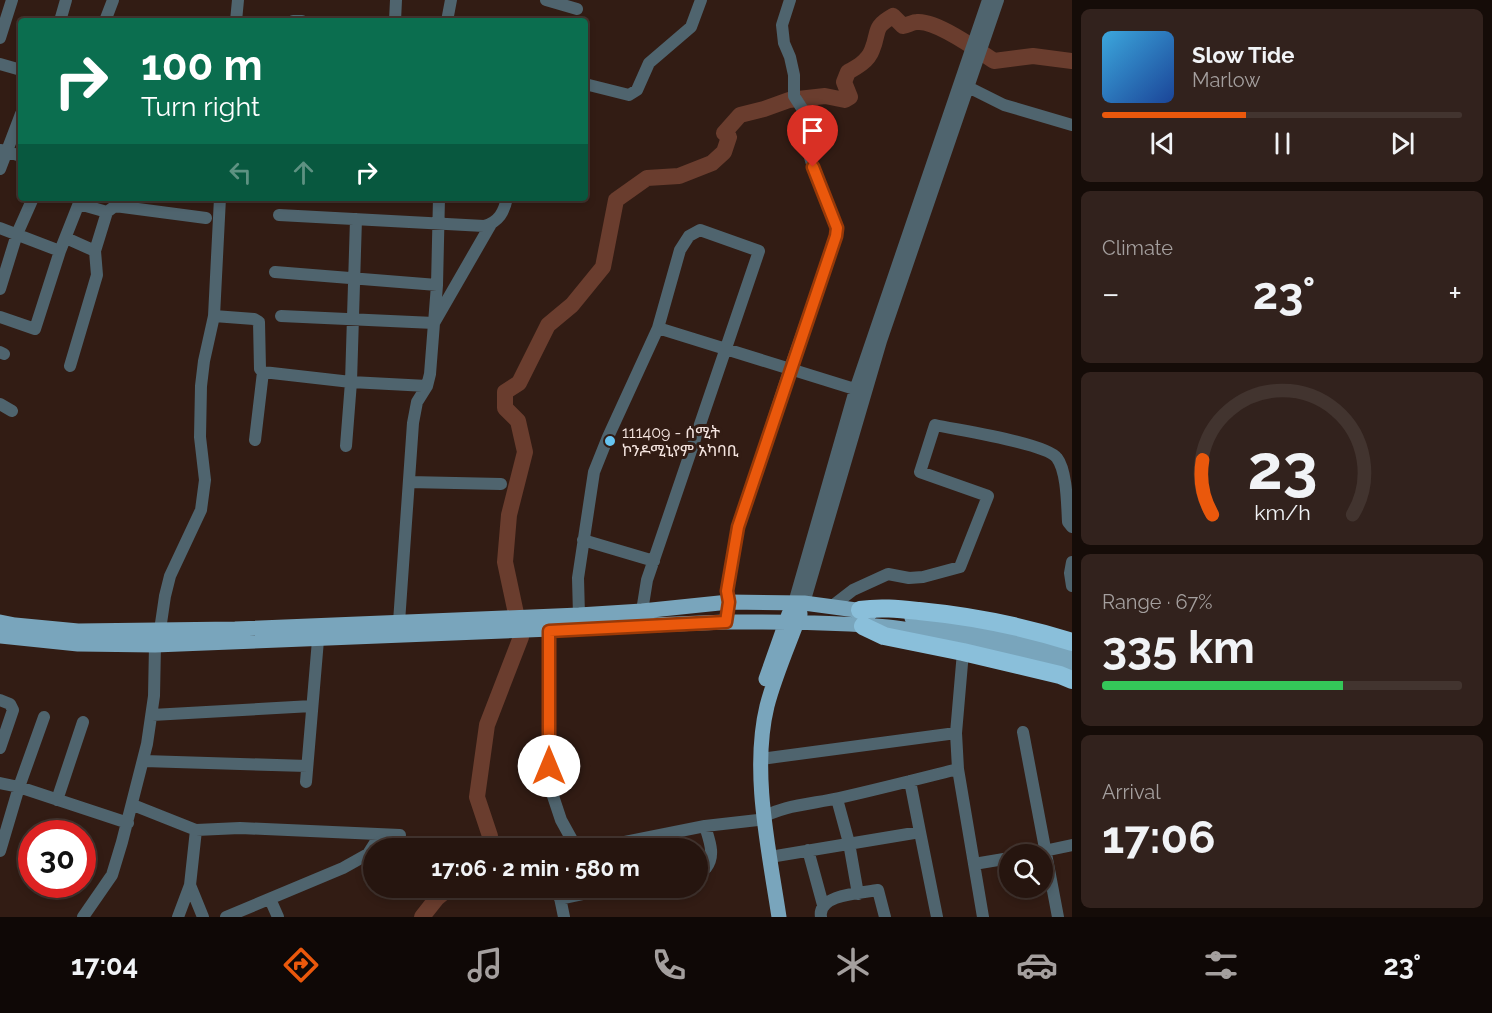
<!DOCTYPE html>
<html lang="en">
<head>
<meta charset="utf-8">
<style>
  :root { --surface:#26150f; --page:#32221d; --text:#f1f3f6; --muted:#a49f9e; --line:#42342f; --accent:#ea580c }
  body { margin:0; font-family:Raleway,"Noto Sans Ethiopic",sans-serif; background:var(--page); color:var(--text); height:100vh; display:flex; flex-direction:column; font-size:22px; white-space:nowrap }
  * { box-sizing:border-box; margin:0 }
  p { font-size:20px; color:var(--muted) }
  .icon { flex:none; width:33px; height:33px; fill:none; stroke:currentColor; stroke-width:2; stroke-linecap:round; stroke-linejoin:round }
  .map { position:relative; flex:1; overflow:hidden }
  .drawer { display:flex; flex-direction:column; gap:9px; padding:9px; background:#150c08; width:420px }
  .drawer>* { flex:none }
  .hud { position:absolute; left:18px; top:18px; width:570px; height:183px; border-radius:6px; box-shadow:0 3px 9px #0003,0 0 0 2px var(--line); background:#0b6e4f; color:#fff; overflow:hidden }
  .fabs { position:absolute; left:999px; top:844px; display:grid; gap:12px }
  .fabs a { display:grid; place-items:center; width:54px; height:54px; border-radius:50%; background:var(--surface); box-shadow:0 3px 9px #0003,0 0 0 2px var(--line); font-size:30px }
  .speed { position:absolute; left:18px; top:820px; display:flex; gap:12px; font-size:30px; font-weight:700; text-align:center }
  .speed>* { display:grid; place-content:center; width:78px; height:78px; border-radius:50%; background:var(--surface); box-shadow:0 3px 9px #0003,0 0 0 2px var(--line); line-height:1 }
  .speed .limit { border:9px solid #d22; background:#fff; color:#111 }
  .pin { position:absolute; display:grid; place-items:center; width:51px; height:51px; color:#fff; margin:-62px -26px; border-radius:50% 50% 50% 0; rotate:-45deg; box-shadow:0 0 6px #0007 }
  .pin .icon { rotate:45deg }
  .me { position:absolute; width:66px; margin:-33px; rotate:0deg; stroke-linejoin:round; filter:drop-shadow(0 0 4px #0008) }
  .turn { display:flex; align-items:center; gap:21px; height:126px; padding:0 24px; font-size:27px }
  .turn .icon { width:78px; height:78px; stroke-width:2.5 }
  .turn b { display:block; font-size:42px; line-height:51px }
  .lanes { display:flex; align-items:center; height:57px; padding:0 24px; background:#0003; justify-content:center; gap:30px; direction:ltr }
  .lanes .off { opacity:.35 }
  .big { font-size:45px; font-weight:700; line-height:1.1 }
  .drawer .tile { flex:1; display:flex; flex-direction:column; justify-content:center; gap:9px; min-width:0; padding:0 21px; border-radius:9px; background:var(--page) }
  .drawer .dial { align-items:center; gap:0 }
  .dial svg { height:156px; overflow:visible; fill:none; stroke:var(--line); stroke-width:7; stroke-linecap:round; text-anchor:middle }
  .dial text { fill:var(--text); stroke:none }
  .song { display:flex; align-items:center; gap:18px }
  .cover { width:72px; height:72px; border-radius:9px; background:linear-gradient(135deg,hsl(200 70% 55%),hsl(220 70% 35%)) }
  .played { height:6px; border-radius:3px; background:linear-gradient(90deg,var(--accent) 40%,var(--line) 40%) }
  .keys { display:flex; justify-content:space-around; direction:ltr }
  .heat { display:flex; justify-content:space-between; align-items:center; font-size:33px; direction:ltr }
  .charge { height:9px; border-radius:4px; background:linear-gradient(90deg,#34c759 67%,var(--line) 0) }
  .trip { position:absolute; left:363px; top:838px; width:345px; height:60px; border-radius:30px; background:var(--surface); box-shadow:0 3px 9px #0003,0 0 0 2px var(--line); font-weight:700; line-height:60px; text-align:center }
  .tab-bar { display:flex; height:96px; justify-content:space-around; align-items:center; background:#0f0806; color:var(--muted) }
  .tab-bar .icon { width:42px; height:42px }
  .tab-bar .active { color:var(--accent) }
  .tab-bar b { font-size:27px; color:var(--text) }
  main { display:flex; flex:1; min-height:0 }
  .map>svg:first-child { display:block }
</style>
</head>
<body>
<main>
<div class="map">
<svg width="1072" height="917" viewBox="0 0 1072 917">
  <rect width="100%" height="100%" fill="#321c14"/>
  <g fill="none" stroke-linecap="round" stroke-linejoin="round">
    <path stroke="#6a3d2e" stroke-width="16" d="M488 849 490 836 477 797 487 725 521 637 505 562 509 515 525 452 518 421 505 408V392L519 383 548 325 572 305 603 267 616 200 647 178 679 176 712 163 724 152 729 137 724 133 740 115 764 109 789 100 825 96 845 100 850 97 844 82 848 72C857 67 868 61 872 50 880 31 872 28 893 16L903 26C908 25 913 22 917 22 936 20 978 50 994 61L1033 56 1072 61
      M422 917 437 898 449 888"/>
    <path stroke="#4f646e" stroke-width="12" d="M546 0 577 9
      M60 21 66 0
      M105 21 113 0
      M236 21 238 0
      M293 21H302
      M395 21 396 0
      M447 21 451 0
      M0 38 12 0
      M0 64 21 70
      M585 84 629 95 637 90 649 63 691 27 701 0
      M968 87 1004 105 1072 125
      M1 150 21 156
      M0 169 21 114
      M79 204 107 212 115 206 206 218
      M279 215 484 226C499 222 504 212 507 198
      M0 228 60 251
      M66 238 95 251 97 275 70 366
      M95 251 107 212
      M275 272 437 285
      M0 289 17 234 33 198
      M214 316 254 319 259 322 260 369 263 372 351 382 427 386
      M281 316 434 323 491 224
      M0 317 35 329 60 251 81 198
      M658 328 861 391
      M0 352 4 354
      M0 404 12 411
      M255 440 263 372
      M346 446 351 382 356 219
      M409 482 501 484
      M583 540 654 561
      M1072 562 1070 573 1072 586
      M794 603 855 390 988 0
      M804 603 881 341 998 0
      M831 607 853 590 888 574 909 578 923 577 960 567 988 496 920 472 935 425C957 430 1046 443 1057 458 1067 471 1067 505 1068 522L1072 527
      M579 615 578 578 594 472 608 437 658 328 680 250 689 236 700 230 759 251 647 580 642 611
      M399 622 413 423 417 402 427 386 430 374 437 285 439 198
      M726 622 729 602 727 591 738 527 790 368 836 236V228L813 167 803 135V110L794 96V75L790 57 784 43 782 25 790 0
      M549 631V766L552 793 561 820 577 849
      M963 652 956 733 958 769 983 917
      M0 700 10 704 13 710 0 748
      M152 715 312 706
      M1023 732 1058 917
      M761 759 956 733
      M144 761 307 766
      M910 781 920 832
      M306 782 318 640
      M0 783 19 787 128 823
      M837 799 849 843 858 894
      M57 800 83 722
      M133 805 196 830 190 885 203 917
      M196 830 240 828 400 835
      M590 849 705 826 758 820C781 805 813 804 839 798 879 789 918 779 958 769
      M808 850 823 905
      M0 851 19 787 44 717
      M1025 855 1072 845
      M770 857 920 832 937 917
      M974 864 1010 858
      M698 870 706 868C716 855 709 840 705 826
      M558 888 564 917
      M270 899 278 917
      M560 899 612 888
      M83 917 112 875 122 842 147 744 154 696 155 645 160 630 165 596 170 576 201 510 205 480 200 437 201 386 204 361 214 316 220 198
      M178 917 190 885
      M226 917 343 868 368 854 380 835
      M821 917C817 894 862 893 878 890L885 917"/>
    <path stroke="#79a5bc" stroke-width="15" d="M912 618 966 628 1072 657
      M0 622 15 625 78 631 235 629 579 615 642 611 729 602 804 603 871 612
      M0 636 78 644 155 645 726 622C780 622 834 622 888 627 917 630 946 637 974 643 1007 650 1041 658 1072 670
      M766 679 789 614
      M779 917C769 850 751 772 767 706 775 675 789 644 800 614"/>
    <path stroke="#8abfda" stroke-width="18" d="M860 610C880 607 899 609 919 611 971 616 1022 626 1072 642
      M863 626 884 636 963 652 1060 675 1072 680"/>
  </g>
  <g fill="none" stroke-linecap="round" stroke-linejoin="round">
    <g stroke="#983908" stroke-width="15">
      <path id="route" d="M549 766V631L726 622 729 602 727 591 738 527 836 236 837 228 813 167"/>
    </g>
    <use href="#route" stroke="#ea580c" stroke-width="10"/>
  </g>
  <circle fill="#67c4f0" stroke="#321c14" stroke-width="2" cx="610" cy="441" r="6"/>
  <g text-anchor="middle" dominant-baseline="central" stroke-width="6" stroke-linejoin="round" paint-order="stroke">
    <g font-size="16" fill="#f5e5e0" stroke="#321c14" text-anchor="start">
      <text x="622" y="432">111409 - ሰሚት<tspan x="622" dy="18">ኮንዶሚኒየም አካባቢ</tspan></text>
    </g>
  </g>
</svg>
<div class="fabs">
<a><svg class="icon" aria-label="search" viewBox="0 0 24 24"><circle cx="10" cy="10" r="6"/><path d="M15 15l6 6"/></svg></a>
</div>
<div class="speed"><div class="limit">30</div></div>
<div class="pin" style="left:813px;top:167px;background:#d93025"><svg class="icon" aria-label="arrive" viewBox="0 0 24 24"><path d="M6 21V4h12l-3 4 3 4H6"/></svg></div>
<svg class="me" style="left:549px;top:766px" viewBox="-20 -20 40 40"><circle r="19" fill="#fff"/><path d="M0-13L10 11 0 6-10 11z" fill="#ea580c"/></svg>
<div class="trip">17:06 · 2 min · 580 m</div>
<div class="hud">
<div class="turn"><svg class="icon" aria-label="right" viewBox="0 0 24 24"><path d="M7 20v-9h11M14 6l5 5-5 5"/></svg><div><b>100 m</b>Turn right</div></div>
<div class="lanes"><svg class="icon off" aria-label="left" viewBox="0 0 24 24"><path d="M17 20v-9H6M10 6l-5 5 5 5"/></svg><svg class="icon off" aria-label="ahead" viewBox="0 0 24 24"><path d="M12 20V5M6 11l6-6 6 6"/></svg><svg class="icon" aria-label="right" viewBox="0 0 24 24"><path d="M7 20v-9h11M14 6l5 5-5 5"/></svg></div>
</div>
</div>
<section class="drawer">
<div class="tile">
<div class="song"><i class="cover"></i><div><b>Slow Tide</b><p>Marlow</p></div></div>
<div class="played"></div>
<div class="keys"><svg class="icon" aria-label="previous" viewBox="0 0 24 24"><path d="M18 5L8 12l10 7zM5 5v14"/></svg><svg class="icon" aria-label="pause" viewBox="0 0 24 24"><path d="M8 5v14M16 5v14"/></svg><svg class="icon" aria-label="next" viewBox="0 0 24 24"><path d="M6 5l10 7-10 7zM19 5v14"/></svg></div>
</div>
<div class="tile"><p>Climate</p>
<div class="heat"><a>−</a><b class="big">23°</b><a>+</a></div>
</div>
<div class="tile dial"><svg viewBox="0 0 100 80">
<path d="M14 69A42 42 0 1 1 86 69"/>
<path d="M14 69A42 42 0 0 1 9 41" stroke="#ea580c"/>
<text x="50" y="56" font-size="32" font-weight="700">23</text>
<text x="50" y="72" font-size="11">km/h</text>
</svg></div>
<div class="tile"><p>Range · 67%</p><b class="big">335 km</b><div class="charge"></div></div>
<div class="tile"><p>Arrival</p><b class="big">17:06</b></div>
</section>
</main>
<nav class="tab-bar">
<b>17:04</b>
<svg class="icon active" aria-label="directions" viewBox="0 0 24 24"><path d="M12 3l9 9-9 9-9-9zM9 14v-3h6M13 9l2 2-2 2"/></svg>
<svg class="icon" aria-label="music" viewBox="0 0 24 24"><path d="M9 18V5l10-2v13"/><circle cx="6" cy="18" r="3"/><circle cx="16" cy="16" r="3"/></svg>
<svg class="icon" aria-label="phone" viewBox="0 0 24 24"><path d="M5 4h4l2 5-3 2q2 4 5 5l2-3 5 2v4C11 20 4 13 5 4z"/></svg>
<svg class="icon" aria-label="climate" viewBox="0 0 24 24"><path d="M12 3v18M4 7l16 10M4 17L20 7"/></svg>
<svg class="icon" aria-label="car" viewBox="0 0 24 24"><path d="M5 17H2v-5l4-1 3-4h7l3 4 3 1v5h-3M9 17h6M6 11h13"/><circle cx="7" cy="17" r="2"/><circle cx="17" cy="17" r="2"/></svg>
<svg class="icon" aria-label="filters" viewBox="0 0 24 24"><path d="M4 7h16M4 17h16"/><circle cx="9" cy="7" r="2"/><circle cx="15" cy="17" r="2"/></svg>
<b>23°</b>
</nav>
</body>
</html>
